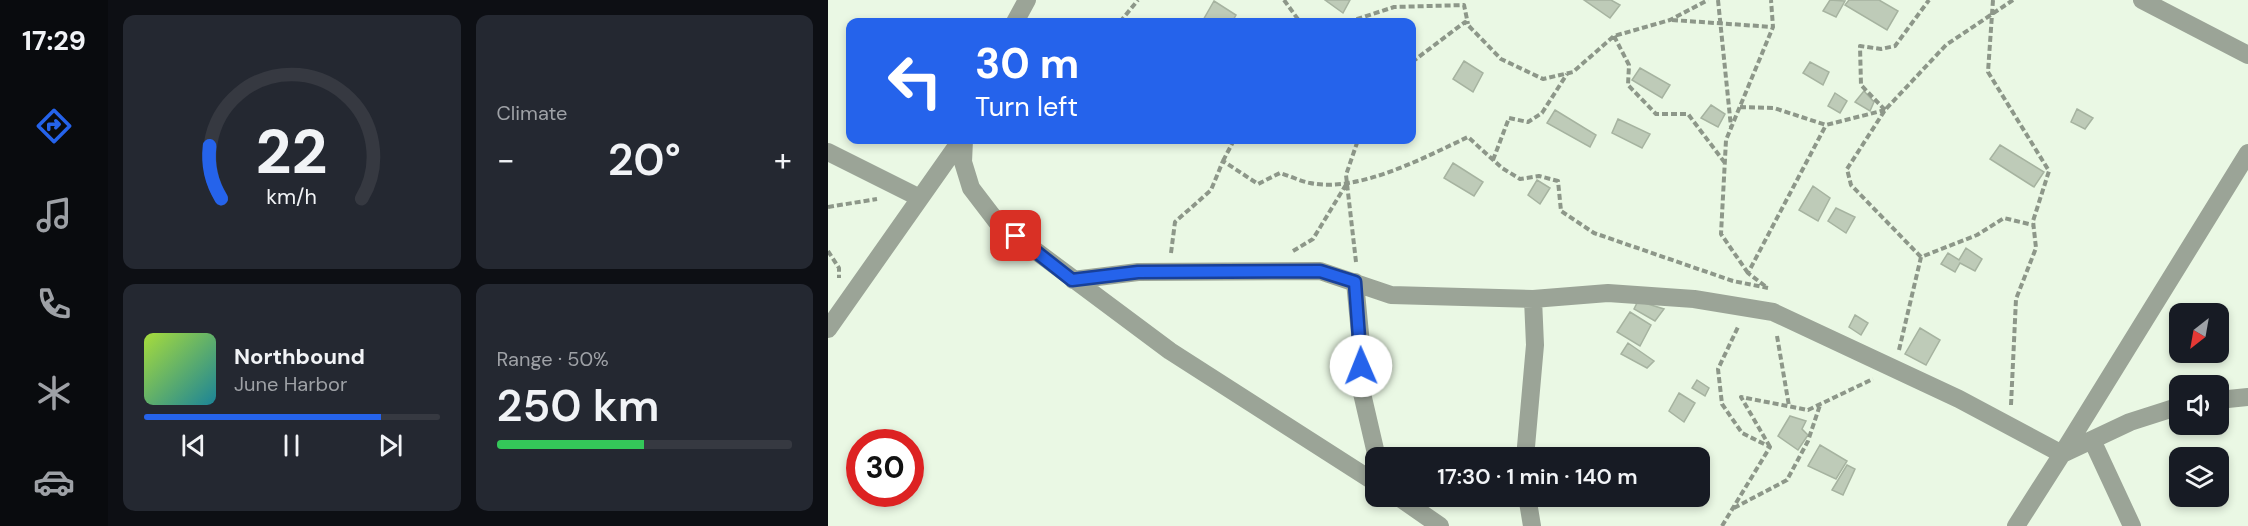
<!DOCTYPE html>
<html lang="en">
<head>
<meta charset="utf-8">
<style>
  :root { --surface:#171b24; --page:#242831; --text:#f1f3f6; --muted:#9ea1a6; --line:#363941; --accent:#2563eb }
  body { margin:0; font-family:"DM Sans",sans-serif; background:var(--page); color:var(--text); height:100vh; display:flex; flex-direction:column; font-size:22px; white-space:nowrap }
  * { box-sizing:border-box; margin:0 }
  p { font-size:20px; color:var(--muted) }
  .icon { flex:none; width:33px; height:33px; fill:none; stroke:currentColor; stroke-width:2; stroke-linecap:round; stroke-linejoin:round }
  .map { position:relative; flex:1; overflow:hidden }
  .details { display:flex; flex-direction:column; gap:15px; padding:15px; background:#0d0f14; width:720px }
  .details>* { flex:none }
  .hud { position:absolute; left:18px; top:18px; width:570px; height:126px; border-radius:12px; box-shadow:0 3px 9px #0003; background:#2563eb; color:#fff; overflow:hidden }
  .needle { width:39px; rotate:211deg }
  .tools { position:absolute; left:1341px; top:303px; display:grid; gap:12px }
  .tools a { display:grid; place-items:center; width:60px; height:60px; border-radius:12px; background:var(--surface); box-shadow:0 3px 9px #0003; font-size:30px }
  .speed { position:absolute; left:18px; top:429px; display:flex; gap:12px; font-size:30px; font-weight:700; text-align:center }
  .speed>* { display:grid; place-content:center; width:78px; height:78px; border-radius:50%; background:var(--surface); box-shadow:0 3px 9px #0003; line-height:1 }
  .speed .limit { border:9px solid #d22; background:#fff; color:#111 }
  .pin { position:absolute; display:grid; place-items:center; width:51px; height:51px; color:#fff; margin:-26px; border-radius:12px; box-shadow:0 3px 9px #0006 }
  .me { position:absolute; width:66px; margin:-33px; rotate:359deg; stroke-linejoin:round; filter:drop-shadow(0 0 4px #0008) }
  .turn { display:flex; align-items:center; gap:21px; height:126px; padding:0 30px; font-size:27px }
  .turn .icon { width:78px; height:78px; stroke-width:2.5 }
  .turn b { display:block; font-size:42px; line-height:51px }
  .big { font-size:45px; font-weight:600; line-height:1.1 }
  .details .tile { flex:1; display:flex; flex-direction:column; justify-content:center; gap:9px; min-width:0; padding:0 21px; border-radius:12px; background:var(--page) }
  .details .dial { align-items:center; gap:0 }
  .dial svg { height:156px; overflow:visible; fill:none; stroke:var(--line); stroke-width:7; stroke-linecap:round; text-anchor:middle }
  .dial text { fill:var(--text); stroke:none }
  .song { display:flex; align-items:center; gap:18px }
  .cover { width:72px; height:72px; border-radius:9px; background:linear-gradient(135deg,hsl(80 70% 55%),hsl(190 70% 35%)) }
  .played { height:6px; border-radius:3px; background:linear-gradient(90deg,var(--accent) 80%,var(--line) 80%) }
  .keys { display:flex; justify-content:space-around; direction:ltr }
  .heat { display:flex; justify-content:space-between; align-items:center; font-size:33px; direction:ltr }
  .charge { height:9px; border-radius:4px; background:linear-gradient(90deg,#34c759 50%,var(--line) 0) }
  .details .tiles { flex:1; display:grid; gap:15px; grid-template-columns:repeat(2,1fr) }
  .trip { position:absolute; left:537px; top:447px; width:345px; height:60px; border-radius:12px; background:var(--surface); box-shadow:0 3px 9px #0003; font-weight:600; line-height:60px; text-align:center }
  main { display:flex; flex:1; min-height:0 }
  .dock { display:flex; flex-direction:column; width:108px; justify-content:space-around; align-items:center; background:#090b0e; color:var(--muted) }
  .dock .icon { width:42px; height:42px }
  .dock .current { color:var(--accent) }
  .dock b { font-size:27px; color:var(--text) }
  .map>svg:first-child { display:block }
</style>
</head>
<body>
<main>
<nav class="dock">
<b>17:29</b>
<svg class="icon current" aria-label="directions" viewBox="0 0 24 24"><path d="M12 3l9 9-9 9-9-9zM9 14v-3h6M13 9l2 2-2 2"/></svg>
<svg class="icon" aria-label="music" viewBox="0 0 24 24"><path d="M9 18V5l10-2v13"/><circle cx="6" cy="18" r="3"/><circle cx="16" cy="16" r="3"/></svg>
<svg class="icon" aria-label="phone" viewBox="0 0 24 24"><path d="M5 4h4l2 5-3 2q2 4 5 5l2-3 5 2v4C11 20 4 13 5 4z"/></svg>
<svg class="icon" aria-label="climate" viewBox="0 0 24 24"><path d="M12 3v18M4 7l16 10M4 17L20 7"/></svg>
<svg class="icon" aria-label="car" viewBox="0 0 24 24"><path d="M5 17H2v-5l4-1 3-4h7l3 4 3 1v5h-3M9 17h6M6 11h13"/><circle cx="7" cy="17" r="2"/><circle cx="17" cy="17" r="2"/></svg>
</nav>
<section class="details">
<div class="tiles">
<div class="tile dial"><svg viewBox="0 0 100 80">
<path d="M14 69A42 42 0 1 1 86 69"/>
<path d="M14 69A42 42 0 0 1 8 42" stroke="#2563eb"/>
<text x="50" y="56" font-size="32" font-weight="700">22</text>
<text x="50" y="72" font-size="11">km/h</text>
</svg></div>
<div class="tile"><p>Climate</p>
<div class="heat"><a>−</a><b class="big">20°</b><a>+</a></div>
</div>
<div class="tile">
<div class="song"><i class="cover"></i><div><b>Northbound</b><p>June Harbor</p></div></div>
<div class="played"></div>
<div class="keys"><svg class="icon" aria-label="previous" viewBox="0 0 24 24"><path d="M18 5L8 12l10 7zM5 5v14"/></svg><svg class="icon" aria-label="pause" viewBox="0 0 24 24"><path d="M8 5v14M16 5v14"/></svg><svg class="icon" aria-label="next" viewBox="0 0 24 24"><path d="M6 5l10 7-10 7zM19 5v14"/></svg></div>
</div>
<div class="tile"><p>Range · 50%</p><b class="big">250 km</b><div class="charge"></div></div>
</div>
</section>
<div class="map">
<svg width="1420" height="526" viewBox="0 0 1420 526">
  <rect width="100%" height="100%" fill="#eaf8e4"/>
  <path fill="#becbb8" stroke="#a6b3a0" stroke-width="1.5" d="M497 0H522L515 13Z
    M756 0H783L792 5 782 18Z
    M1002 0 1017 1 1008 17 995 11Z
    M1021 0H1051L1070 11 1059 30 1017 5Z
    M386 1 408 15 404 22H374Z
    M636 61 655 73 645 92 625 79Z
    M982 62 1001 72 995 85 975 73Z
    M812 68 842 85 834 98 804 80Z
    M1036 91 1046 102 1042 111 1027 102Z
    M1007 93 1019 101 1012 113 1000 106Z
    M883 105 897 114 890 127 873 118Z
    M1249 109 1265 118 1257 129 1243 122Z
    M727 110 768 135 762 147 719 123Z
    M790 119 822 134 814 148 784 133Z
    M1172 145 1216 172 1206 187 1162 159Z
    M625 163 655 182 646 196 616 178Z
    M709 180 722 188 712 204 700 195Z
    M985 186 1002 198 990 221 971 210Z
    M1008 208 1027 217 1018 233 1000 221Z
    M1138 248 1154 259 1147 271 1132 263 1127 272 1113 264 1120 253 1131 260Z
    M810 301 836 309 827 321 806 309Z
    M802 312 823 325 812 346 789 332Z
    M1027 315 1040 323 1033 335 1021 327Z
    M1092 328 1112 340 1098 365 1077 354Z
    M800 343 826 361 819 368 793 354Z
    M869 380 881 388 877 396 864 388Z
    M851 393 867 403 856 422 841 411Z
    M962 416 978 421 974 429 980 435 970 450 950 436Z
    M992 445 1019 461 1008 479 980 466Z
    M1019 465 1027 469 1015 495 1004 490Z"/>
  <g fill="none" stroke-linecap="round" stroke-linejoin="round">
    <path stroke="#8d9789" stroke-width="4" stroke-dasharray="6 3" stroke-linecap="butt" d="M456 0 472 22
      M890 0 903 127
      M1165 0 1160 72 1221 171 1205 221 1208 248 1188 299 1183 405
      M844 20 945 27
      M292 22 310 0
      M520 22 566 7 636 5 640 24
      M786 36 801 65 800 85 828 114H860L897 163
      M584 62 637 22 673 59 715 79 745 72 786 36 842 20 880 0
      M912 107 946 108 998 125 1057 110
      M1057 110 1033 85 1032 46 1053 49 1067 46 1101 0
      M665 160 681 118 700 122 714 113 739 74
      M395 161 406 140
      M0 207 49 199
      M0 251 11 268V278
      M465 251 485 239 519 183
      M343 253 347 222 383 190 395 161 430 184 452 173C462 176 472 181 482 183 531 193 597 157 640 137L674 168 692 179 711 176 730 181 733 211 766 233 905 281 940 288
      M1093 257 1023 185 1019 169 1057 110 1118 45 1185 0
      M528 262 518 175 530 140
      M920 273 893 234 898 140 945 27 943 0
      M937 286 920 273 998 125
      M949 336 961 406
      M1071 350 1093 257 1149 235 1176 218 1205 225
      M942 447 913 397 980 410 1045 379
      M906 508 959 480 980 441 992 405
      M894 526 942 447 914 433 894 404 890 369 910 327"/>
    <path stroke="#9ba497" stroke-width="18" d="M1314 0 1420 55
      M187 22 199 0
      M136 140 135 162 143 188 169 222 342 351 548 483
      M0 152 92 198
      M245 280 310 272 492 271 563 295 705 299 780 293 866 299 945 312 1131 399 1234 454 1420 153
      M527 282 533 344V389L549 458
      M0 329 133 140
      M1390 400 1420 397
      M1264 440 1304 526
      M697 458 707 345 705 299
      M569 496 612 526
      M699 496 704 526
      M1188 526 1234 454 1302 422 1352 406"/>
  </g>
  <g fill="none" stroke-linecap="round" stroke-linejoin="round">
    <g stroke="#184099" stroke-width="15">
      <path id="route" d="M188 236 244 280 310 272 492 271 527 282 533 366"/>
    </g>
    <use href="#route" stroke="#2563eb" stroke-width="10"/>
  </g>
</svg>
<div class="tools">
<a><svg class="needle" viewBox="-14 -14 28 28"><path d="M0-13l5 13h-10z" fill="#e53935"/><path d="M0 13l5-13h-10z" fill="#9ea1a6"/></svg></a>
<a><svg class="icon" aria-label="sound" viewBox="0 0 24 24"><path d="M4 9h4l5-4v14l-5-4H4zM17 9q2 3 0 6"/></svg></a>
<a><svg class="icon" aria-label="layers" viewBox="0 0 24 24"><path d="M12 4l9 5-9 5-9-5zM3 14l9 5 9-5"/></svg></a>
</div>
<div class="speed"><div class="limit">30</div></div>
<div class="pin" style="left:188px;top:236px;background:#d93025"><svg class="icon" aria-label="arrive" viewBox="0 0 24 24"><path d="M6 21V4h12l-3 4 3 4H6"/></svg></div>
<svg class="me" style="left:533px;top:366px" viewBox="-20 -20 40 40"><circle r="19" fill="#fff"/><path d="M0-13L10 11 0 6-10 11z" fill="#2563eb"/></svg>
<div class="trip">17:30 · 1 min · 140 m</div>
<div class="hud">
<div class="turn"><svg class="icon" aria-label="left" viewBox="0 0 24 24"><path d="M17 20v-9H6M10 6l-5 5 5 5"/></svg><div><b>30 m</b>Turn left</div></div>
</div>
</div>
</main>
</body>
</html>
